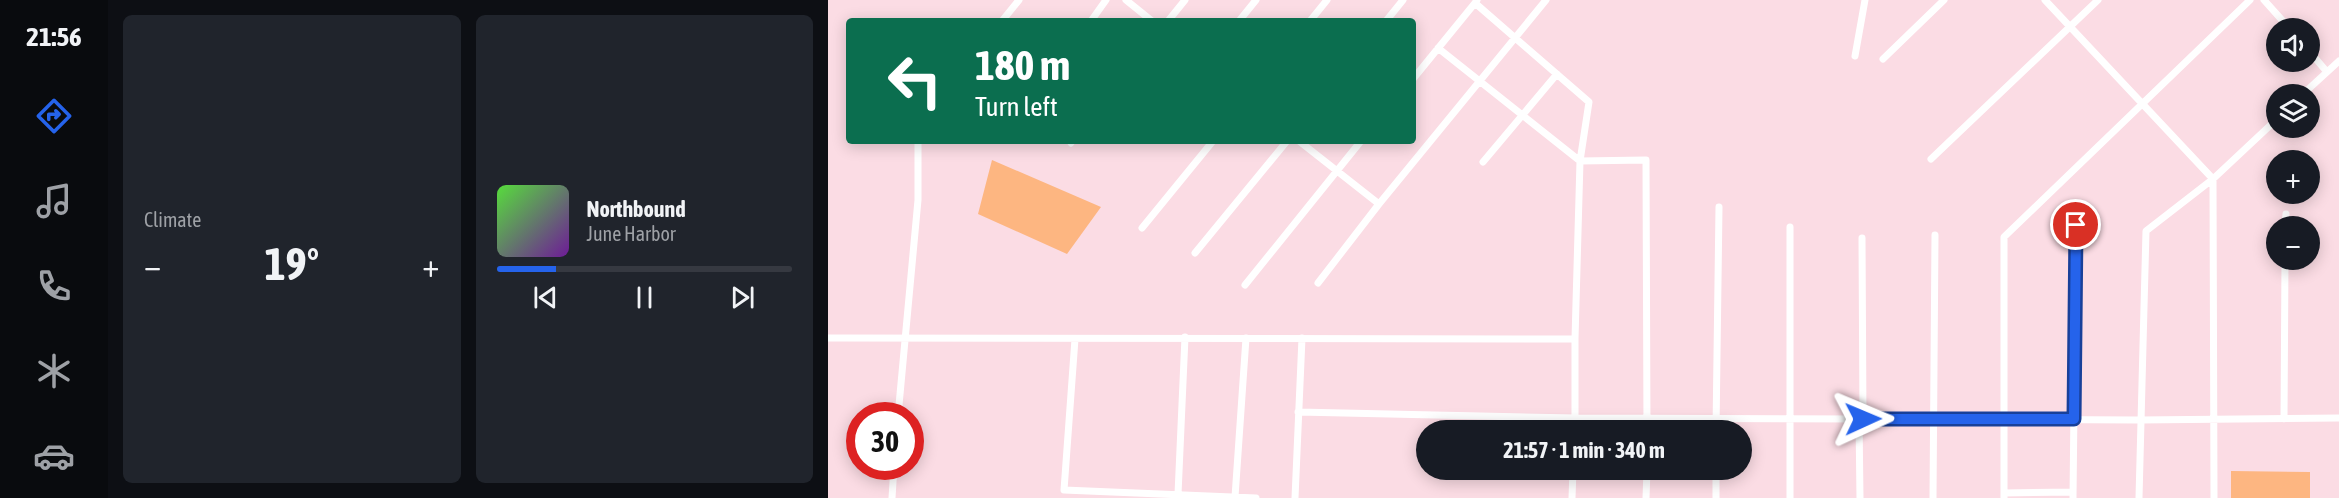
<!DOCTYPE html>
<html lang="en">
<head>
<meta charset="utf-8">
<style>
  :root { --surface:#171b24; --page:#20242c; --text:#f1f3f6; --muted:#9ea1a6; --line:#363941; --accent:#2563eb }
  body { margin:0; font-family:"Asap Condensed",sans-serif; background:var(--page); color:var(--text); height:100vh; display:flex; flex-direction:column; font-size:22px; white-space:nowrap }
  * { box-sizing:border-box; margin:0 }
  p { font-size:20px; color:var(--muted) }
  .icon { flex:none; width:33px; height:33px; fill:none; stroke:currentColor; stroke-width:2; stroke-linecap:round; stroke-linejoin:round }
  .map { position:relative; flex:1; overflow:hidden }
  .drawer { display:flex; flex-direction:column; gap:15px; padding:15px; background:#0d0f14; width:720px }
  .drawer>* { flex:none }
  .banner { position:absolute; left:18px; top:18px; width:570px; height:126px; border-radius:6px; box-shadow:0 3px 15px #0003; background:#0b6e4f; color:#fff; overflow:hidden }
  .controls { position:absolute; left:1438px; top:18px; display:grid; gap:12px }
  .controls a { display:grid; place-items:center; width:54px; height:54px; border-radius:50%; background:var(--surface); box-shadow:0 3px 15px #0003; font-size:30px }
  .speed { position:absolute; left:18px; top:402px; display:flex; gap:12px; font-size:30px; font-weight:700; text-align:center }
  .speed>* { display:grid; place-content:center; width:78px; height:78px; border-radius:50%; background:var(--surface); box-shadow:0 3px 15px #0003; line-height:1 }
  .speed .limit { border:9px solid #d22; background:#fff; color:#111 }
  .pin { position:absolute; display:grid; place-items:center; width:51px; height:51px; color:#fff; margin:-26px; border:3px solid #fff; border-radius:50%; box-shadow:0 2px 6px #0007 }
  .me { position:absolute; width:66px; margin:-33px; rotate:89deg; stroke-linejoin:round; filter:drop-shadow(0 0 4px #0008) }
  .turn { display:flex; align-items:center; gap:21px; height:126px; padding:0 30px; font-size:27px }
  .turn .icon { width:78px; height:78px; stroke-width:2.5 }
  .turn b { display:block; font-size:42px; line-height:51px }
  .big { font-size:45px; font-weight:700; line-height:1.1 }
  .drawer .card { flex:1; display:flex; flex-direction:column; justify-content:center; gap:9px; min-width:0; padding:0 21px; border-radius:9px; background:var(--page) }
  .song { display:flex; align-items:center; gap:18px }
  .cover { width:72px; height:72px; border-radius:9px; background:linear-gradient(135deg,hsl(110 70% 55%),hsl(280 70% 35%)) }
  .played { height:6px; border-radius:3px; background:linear-gradient(90deg,var(--accent) 20%,var(--line) 20%) }
  .keys { display:flex; justify-content:space-around; direction:ltr }
  .heat { display:flex; justify-content:space-between; align-items:center; font-size:33px; direction:ltr }
  .drawer .tiles { flex:1; display:grid; gap:15px; grid-template-columns:repeat(2,1fr) }
  .trip { position:absolute; left:588px; top:420px; width:336px; height:60px; border-radius:30px; background:var(--surface); box-shadow:0 3px 15px #0003; font-weight:700; line-height:60px; text-align:center }
  main { display:flex; flex:1; min-height:0 }
  .tabs { display:flex; flex-direction:column; width:108px; justify-content:space-around; align-items:center; background:#090b0e; color:var(--muted) }
  .tabs .icon { width:42px; height:42px }
  .tabs .on { color:var(--accent) }
  .tabs b { font-size:27px; color:var(--text) }
  .map>svg:first-child { display:block }
</style>
</head>
<body>
<main>
<nav class="tabs">
<b>21:56</b>
<svg class="icon on" aria-label="directions" viewBox="0 0 24 24"><path d="M12 3l9 9-9 9-9-9zM9 14v-3h6M13 9l2 2-2 2"/></svg>
<svg class="icon" aria-label="music" viewBox="0 0 24 24"><path d="M9 18V5l10-2v13"/><circle cx="6" cy="18" r="3"/><circle cx="16" cy="16" r="3"/></svg>
<svg class="icon" aria-label="phone" viewBox="0 0 24 24"><path d="M5 4h4l2 5-3 2q2 4 5 5l2-3 5 2v4C11 20 4 13 5 4z"/></svg>
<svg class="icon" aria-label="climate" viewBox="0 0 24 24"><path d="M12 3v18M4 7l16 10M4 17L20 7"/></svg>
<svg class="icon" aria-label="car" viewBox="0 0 24 24"><path d="M5 17H2v-5l4-1 3-4h7l3 4 3 1v5h-3M9 17h6M6 11h13"/><circle cx="7" cy="17" r="2"/><circle cx="17" cy="17" r="2"/></svg>
</nav>
<section class="drawer">
<div class="tiles">
<div class="card"><p>Climate</p>
<div class="heat"><a>−</a><b class="big">19°</b><a>+</a></div>
</div>
<div class="card">
<div class="song"><i class="cover"></i><div><b>Northbound</b><p>June Harbor</p></div></div>
<div class="played"></div>
<div class="keys"><svg class="icon" aria-label="previous" viewBox="0 0 24 24"><path d="M18 5L8 12l10 7zM5 5v14"/></svg><svg class="icon" aria-label="pause" viewBox="0 0 24 24"><path d="M8 5v14M16 5v14"/></svg><svg class="icon" aria-label="next" viewBox="0 0 24 24"><path d="M6 5l10 7-10 7zM19 5v14"/></svg></div>
</div>
</div>
</section>
<div class="map">
<svg width="1511" height="498" viewBox="0 0 1511 498">
  <rect width="100%" height="100%" fill="#fbdce4"/>
  <path fill="#fdb681" d="M164 160 273 207 239 254 150 214Z
    M1403 471 1482 472V498H1403Z"/>
  <g fill="none" stroke-linecap="round" stroke-linejoin="round">
    <path stroke="#fff" stroke-width="7" d="M298 0 324 21
      M649 0 647 3 761 102 752 161 818 160 819 430
      M1217 0 1385 179 1386 498
      M1436 0 1461 28
      M174 21 191 0
      M263 21 278 0
      M340 21 357 0
      M411 21 428 0
      M482 21 499 0
      M558 21 575 0
      M610 48 752 161 747 339
      M1482 52 1499 72
      M1027 56 1037 0
      M1055 59 1116 0
      M585 79 647 3
      M1475 94 1511 61
      M471 141 551 204 718 0
      M243 143 244 141
      M1103 159 1270 0
      M655 162 729 74
      M1457 226 1458 214
      M314 228 385 141
      M1034 238 1035 419
      M367 253 459 141
      M490 283 551 204
      M417 285 533 141
      M0 338 747 339V418L1312 420 1511 418
      M247 339 236 490 428 498
      M470 412 747 418 746 430
      M70 416 90 200V141
      M1031 418 1032 498
      M1456 419 1457 260
      M888 430 891 207
      M1176 493 1245 492
      M350 494 357 337
      M407 497 418 338
      M64 498 66 466
      M467 498 474 338
      M744 498 745 470
      M818 498 819 470
      M888 498V470
      M962 498V227
      M1105 498 1107 235
      M1176 498V237L1422 0
      M1245 498 1248 225
      M1311 498 1318 231 1385 179 1449 119"/>
  </g>
  <g fill="none" stroke-linecap="round" stroke-linejoin="round">
    <g stroke="#184099" stroke-width="15">
      <path id="route" d="M1035 419H1246L1248 225"/>
    </g>
    <use href="#route" stroke="#2563eb" stroke-width="10"/>
  </g>
</svg>
<div class="controls">
<a><svg class="icon" aria-label="sound" viewBox="0 0 24 24"><path d="M4 9h4l5-4v14l-5-4H4zM17 9q2 3 0 6"/></svg></a>
<a><svg class="icon" aria-label="layers" viewBox="0 0 24 24"><path d="M12 4l9 5-9 5-9-5zM3 14l9 5 9-5"/></svg></a>
<a>+</a>
<a>−</a>
</div>
<div class="speed"><div class="limit">30</div></div>
<div class="pin" style="left:1248px;top:225px;background:#d93025"><svg class="icon" aria-label="arrive" viewBox="0 0 24 24"><path d="M6 21V4h12l-3 4 3 4H6"/></svg></div>
<svg class="me" style="left:1035px;top:419px" viewBox="-20 -20 40 40"><path d="M0-17L14 15 0 8-14 15z" fill="#2563eb" stroke="#fff" stroke-width="4"/></svg>
<div class="trip">21:57 · 1 min · 340 m</div>
<div class="banner">
<div class="turn"><svg class="icon" aria-label="left" viewBox="0 0 24 24"><path d="M17 20v-9H6M10 6l-5 5 5 5"/></svg><div><b>180 m</b>Turn left</div></div>
</div>
</div>
</main>
</body>
</html>
